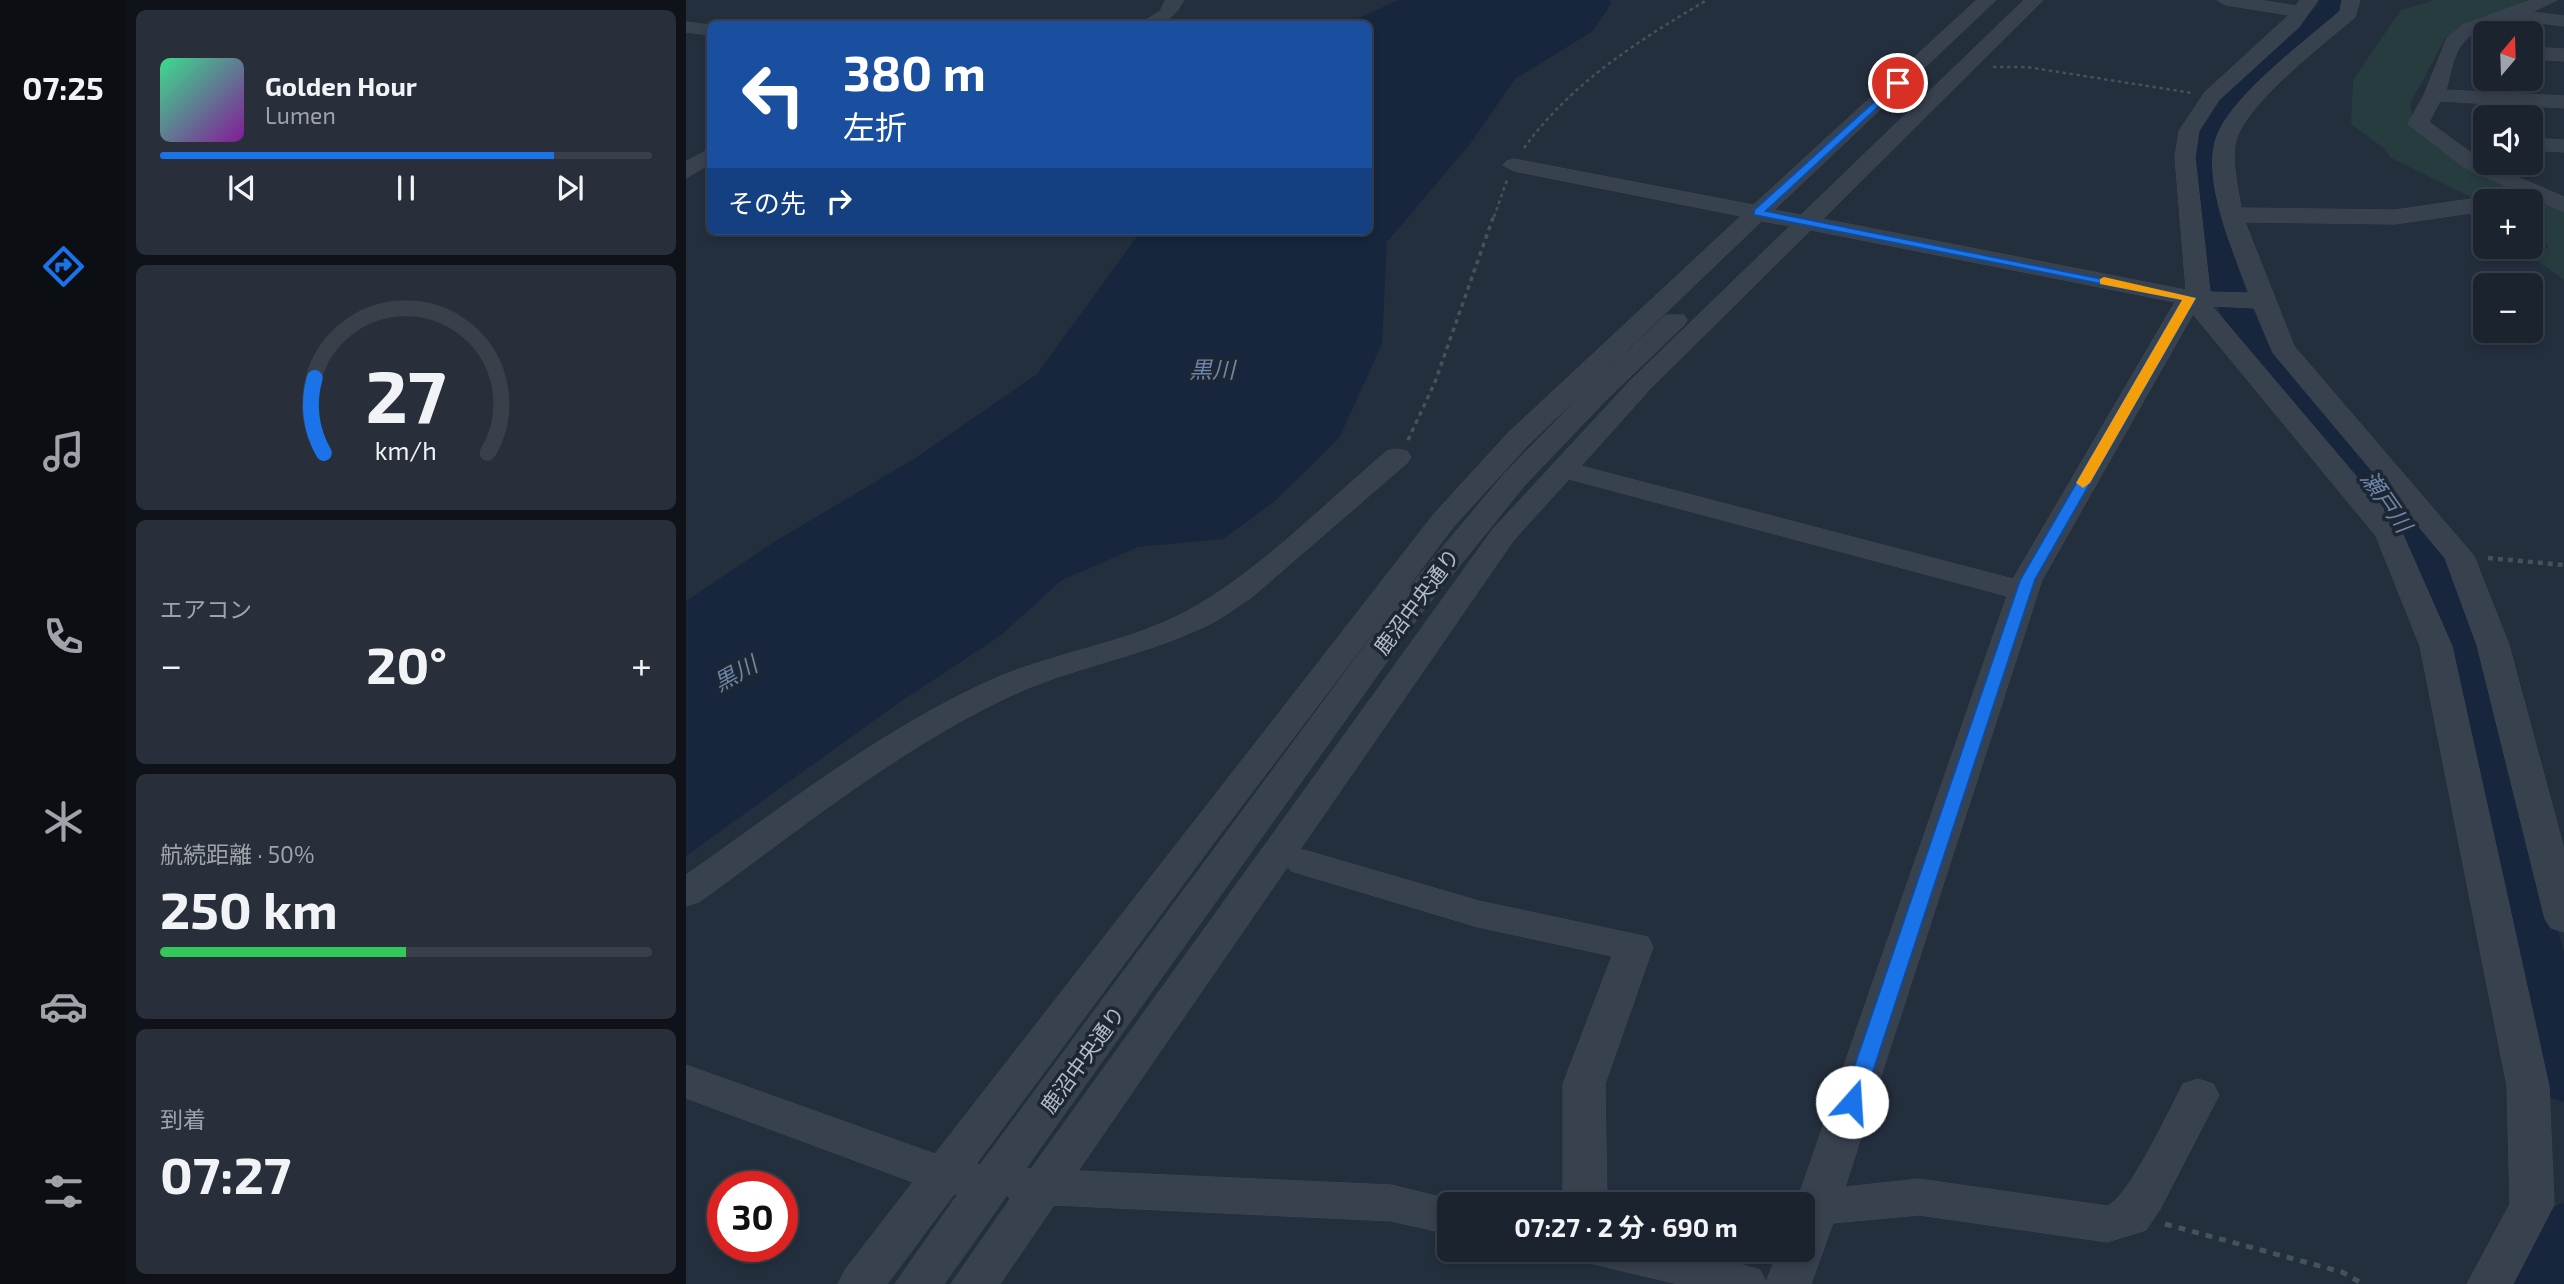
<!DOCTYPE html>
<html lang="ja">
<head>
<meta charset="utf-8">
<style>
  :root { --surface:#1b232e; --page:#282f3a; --text:#f1f3f6; --muted:#a0a4aa; --line:#39404a; --accent:#1a73e8 }
  body { margin:0; font-family:"Exo 2","Noto Sans JP",sans-serif; background:var(--page); color:var(--text); height:100vh; display:flex; flex-direction:column; font-size:26px; white-space:nowrap }
  * { box-sizing:border-box; margin:0 }
  p { font-size:23px; color:var(--muted) }
  .icon { flex:none; width:38px; height:38px; fill:none; stroke:currentColor; stroke-width:2; stroke-linecap:round; stroke-linejoin:round }
  .map { position:relative; flex:1; overflow:hidden }
  .details { display:flex; flex-direction:column; gap:10px; padding:10px; background:#0f1319; width:560px }
  .details>* { flex:none }
  .guide { position:absolute; left:21px; top:21px; width:665px; height:214px; border-radius:10px; box-shadow:0 4px 10px #0003,0 0 0 2px var(--line); background:#1a4fa0; color:#fff; overflow:hidden }
  .needle { width:46px; rotate:19deg }
  .fabs { position:absolute; left:1787px; top:21px; display:grid; gap:14px }
  .fabs a { display:grid; place-items:center; width:70px; height:70px; border-radius:10px; background:var(--surface); box-shadow:0 4px 10px #0003,0 0 0 2px var(--line); font-size:35px }
  .speed { position:absolute; left:21px; top:1171px; display:flex; gap:14px; font-size:35px; font-weight:700; text-align:center }
  .speed>* { display:grid; place-content:center; width:91px; height:91px; border-radius:50%; background:var(--surface); box-shadow:0 4px 10px #0003,0 0 0 2px var(--line); line-height:1 }
  .speed .limit { border:10px solid #d22; background:#fff; color:#111 }
  .pin { position:absolute; display:grid; place-items:center; width:60px; height:60px; color:#fff; margin:-30px; border:4px solid #fff; border-radius:50%; box-shadow:0 2px 7px #0007 }
  .me { position:absolute; width:77px; margin:-38px; rotate:19deg; stroke-linejoin:round; filter:drop-shadow(0 0 5px #0008) }
  .turn { display:flex; align-items:center; gap:24px; height:147px; padding:0 21px; font-size:32px }
  .turn .icon { width:91px; height:91px; stroke-width:2.5 }
  .turn b { display:block; font-size:49px; line-height:60px }
  .then { display:flex; align-items:center; height:66px; padding:0 21px; background:#0003; gap:14px; font-size:26px }
  .big { font-size:52px; font-weight:700; line-height:1.1 }
  .details .tile { flex:1; display:flex; flex-direction:column; justify-content:center; gap:10px; min-width:0; padding:0 24px; border-radius:10px; background:var(--page) }
  .details .dial { align-items:center; gap:0 }
  .dial svg { height:182px; overflow:visible; fill:none; stroke:var(--line); stroke-width:7; stroke-linecap:round; text-anchor:middle }
  .dial text { fill:var(--text); stroke:none }
  .song { display:flex; align-items:center; gap:21px }
  .cover { width:84px; height:84px; border-radius:10px; background:linear-gradient(135deg,hsl(150 70% 55%),hsl(290 70% 35%)) }
  .played { height:7px; border-radius:4px; background:linear-gradient(90deg,var(--accent) 80%,var(--line) 80%) }
  .keys { display:flex; justify-content:space-around; direction:ltr }
  .heat { display:flex; justify-content:space-between; align-items:center; font-size:38px; direction:ltr }
  .charge { height:10px; border-radius:5px; background:linear-gradient(90deg,#34c759 50%,var(--line) 0) }
  .trip { position:absolute; left:751px; top:1192px; width:378px; height:70px; border-radius:10px; background:var(--surface); box-shadow:0 4px 10px #0003,0 0 0 2px var(--line); font-weight:700; line-height:70px; text-align:center }
  main { display:flex; flex:1; min-height:0 }
  .dock { display:flex; flex-direction:column; width:126px; justify-content:space-around; align-items:center; background:#0b0e12; color:var(--muted) }
  .dock .icon { width:49px; height:49px }
  .dock .selected { color:var(--accent) }
  .dock b { font-size:32px; color:var(--text) }
  .map>svg:first-child { display:block }
</style>
</head>
<body>
<main>
<nav class="dock">
<b>07:25</b>
<svg class="icon selected" aria-label="directions" viewBox="0 0 24 24"><path d="M12 3l9 9-9 9-9-9zM9 14v-3h6M13 9l2 2-2 2"/></svg>
<svg class="icon" aria-label="music" viewBox="0 0 24 24"><path d="M9 18V5l10-2v13"/><circle cx="6" cy="18" r="3"/><circle cx="16" cy="16" r="3"/></svg>
<svg class="icon" aria-label="phone" viewBox="0 0 24 24"><path d="M5 4h4l2 5-3 2q2 4 5 5l2-3 5 2v4C11 20 4 13 5 4z"/></svg>
<svg class="icon" aria-label="climate" viewBox="0 0 24 24"><path d="M12 3v18M4 7l16 10M4 17L20 7"/></svg>
<svg class="icon" aria-label="car" viewBox="0 0 24 24"><path d="M5 17H2v-5l4-1 3-4h7l3 4 3 1v5h-3M9 17h6M6 11h13"/><circle cx="7" cy="17" r="2"/><circle cx="17" cy="17" r="2"/></svg>
<svg class="icon" aria-label="filters" viewBox="0 0 24 24"><path d="M4 7h16M4 17h16"/><circle cx="9" cy="7" r="2"/><circle cx="15" cy="17" r="2"/></svg>
</nav>
<section class="details">
<div class="tile">
<div class="song"><i class="cover"></i><div><b>Golden Hour</b><p>Lumen</p></div></div>
<div class="played"></div>
<div class="keys"><svg class="icon" aria-label="previous" viewBox="0 0 24 24"><path d="M18 5L8 12l10 7zM5 5v14"/></svg><svg class="icon" aria-label="pause" viewBox="0 0 24 24"><path d="M8 5v14M16 5v14"/></svg><svg class="icon" aria-label="next" viewBox="0 0 24 24"><path d="M6 5l10 7-10 7zM19 5v14"/></svg></div>
</div>
<div class="tile dial"><svg viewBox="0 0 100 80">
<path d="M14 69A42 42 0 1 1 86 69"/>
<path d="M14 69A42 42 0 0 1 10 36" stroke="#1a73e8"/>
<text x="50" y="56" font-size="32" font-weight="700">27</text>
<text x="50" y="72" font-size="11">km/h</text>
</svg></div>
<div class="tile"><p>エアコン</p>
<div class="heat"><a>−</a><b class="big">20°</b><a>+</a></div>
</div>
<div class="tile"><p>航続距離 · 50%</p><b class="big">250 km</b><div class="charge"></div></div>
<div class="tile"><p>到着</p><b class="big">07:27</b></div>
</section>
<div class="map">
<svg width="1878" height="1284" viewBox="0 0 1878 1284">
  <rect width="100%" height="100%" fill="#242f3e"/>
  <path fill="#263c3f" d="M1749 0H1843L1760 37 1724 104 1729 129 1878 210V280L1843 255 1863 247 1845 235 1844 201H1799V204L1705 158 1699 149 1665 124 1667 80 1699 33 1715 10Z"/>
  <path fill="#17263c" d="M712 0H924L925 4 907 31 829 79 784 144 701 242 696 344 653 438 589 501 537 539 452 547 376 580 314 636 214 702 0 856V601L88 542 231 457 351 374 455 231H682V24H661Z"/>
  <g fill="none" stroke-linecap="round" stroke-linejoin="round">
    <path fill="#17263c" fill-rule="evenodd" d="M1633 0H1659L1652 15C1611 51 1547 93 1535 149 1530 172 1536 197 1540 218 1547 252 1555 284 1571 314L1724 497 1772 576 1878 952V1102L1856 1095 1847 1078 1835 1011 1726 576 1690 510 1537 318 1521 282 1512 249 1502 178 1503 152 1509 133 1541 88 1631 6Z
      M1878 1203V1284H1827L1854 1211Z"/>
    <g stroke="#414a57" stroke-width="1">
      <path id="minor" d="M480 0H498C486 21 478 24 454 24L474 11Z
        M1291 0H1310L1088 210 1115 215 1338 0H1357L1137 219 1500 290 1489 157 1493 131 1519 92 1603 15 1540 5 1531 0H1573L1610 6 1614 0H1632L1613 27 1533 100 1513 131 1509 157 1524 292 1563 293C1548 253 1518 186 1529 142 1540 99 1620 41 1654 11L1656 0H1674L1669 17C1639 43 1556 106 1549 144 1546 165 1552 188 1555 208L1709 210 1792 198 1800 201 1799 210 1792 212 1709 224 1559 222 1608 346 1788 556 1823 645 1878 849V932L1865 928 1859 919 1791 645 1759 558 1587 353 1568 308 1526 306 1714 528 1766 646 1863 1086 1868 1205 1827 1284H1781L1824 1204 1821 1086 1734 646 1690 536 1507 314 1356 580 1159 1187 1233 1179 1421 1206C1442 1199 1485 1107 1497 1084L1512 1079 1527 1084 1533 1095 1474 1209 1460 1230 1444 1235 1421 1242 1233 1215 1147 1223 1125 1284H992L903 1263 897 1250H1005L1074 1270 1080 1282 1093 1250H1116V1204H1110L1321 596 883 479 827 541 613 851 618 850 793 901 962 937 967 947 919 1084 921 1204H877V1084L926 956 792 927 605 871 602 866 392 1171 705 1185 779 1203 763 1204V1234L705 1221 368 1205 314 1284H265L324 1199 321 1195 258 1284H209L272 1194H268L201 1284H152L159 1270 227 1182 0 1098V1065L249 1154 748 514 822 433 1055 216 828 171 817 165 821 161 828 159 1067 205ZM1076 221 1104 226 945 380 807 529 345 1169 340 1168 737 611 838 486 920 400 998 325 1001 320 998 315H980L902 388 818 474 715 597 294 1165 290 1164 535 833 768 526 842 445ZM1125 230 1489 302 1327 579 895 466 963 390Z
        M1846 0H1871L1846 12 1878 16V26C1846 22 1800 13 1776 44 1767 55 1764 76 1760 90L1878 96V108L1754 101 1743 122 1799 163 1878 197V212L1778 167 1722 124 1738 95 1761 38 1777 25Z
        M0 22 24 25V35L0 32Z
        M1844 47 1878 49V61L1844 59Z
        M1844 138 1878 140V152L1844 150Z
        M24 149V164L0 178V162Z
        M711 449 721 451 725 457 721 463 566 597C548 609 531 622 511 630 450 658 382 668 322 697 210 750 113 830 13 902L0 906V875C97 807 191 733 299 683 367 651 447 644 512 605 578 566 642 501 701 451Z"/>
    </g>
    <path stroke="#3f5557" stroke-width="2.5" stroke-dasharray="3.5 3.5" stroke-linecap="butt" d="M1307 67H1341L1506 93
      M838 148C886 82 952 41 1021 0
      M808 217 821 180"/>
    <path stroke="#3f5557" stroke-width="3.5" stroke-dasharray="4.5 4.5" stroke-linecap="butt" d="M722 440 749 382 808 215"/>
    <path stroke="#3f5557" stroke-width="4.5" stroke-dasharray="5 5" stroke-linecap="butt" d="M1802 558 1878 565"/>
    <path stroke="#3f5557" stroke-width="5" stroke-dasharray="7 7" stroke-linecap="butt" d="M1479 1224 1656 1272 1677 1284"/>
    <use href="#minor" fill="#38414e" fill-rule="evenodd"/>
  </g>
  <path fill="#1a73e8" stroke="#114b97" stroke-width="2" d="M1212 80 1216 85 1080 211 1510 298 1349 580 1177 1102 1173 1107H1159L1156 1102 1334 580 1496 300 1068 215V210Z"/>
  <path fill="#f59e0b" d="M1418 277 1510 298 1404 483 1397 488 1390 483 1496 300 1414 284V279Z"/>
  <g text-anchor="middle" dominant-baseline="central" stroke-width="7" stroke-linejoin="round" paint-order="stroke">
    <g font-size="21" fill="#b4bcc9" stroke="#1d2633">
      <text transform="translate(730 601) rotate(-53)">鹿沼中央通り</text>
      <text transform="translate(396 1059) rotate(-54)">鹿沼中央通り</text>
    </g>
    <g font-size="23" font-style="italic" fill="#6d86a8" stroke="#1d2633">
      <text x="526" y="369">黒川</text>
      <text transform="translate(1701 501) rotate(55)">瀬戸川</text>
      <text transform="translate(49 673) rotate(-29)">黒川</text>
    </g>
  </g>
</svg>
<div class="fabs">
<a><svg class="needle" viewBox="-14 -14 28 28"><path d="M0-13l5 13h-10z" fill="#e53935"/><path d="M0 13l5-13h-10z" fill="#a0a4aa"/></svg></a>
<a><svg class="icon" aria-label="sound" viewBox="0 0 24 24"><path d="M4 9h4l5-4v14l-5-4H4zM17 9q2 3 0 6"/></svg></a>
<a>+</a>
<a>−</a>
</div>
<div class="speed"><div class="limit">30</div></div>
<div class="pin" style="left:1212px;top:83px;background:#d93025"><svg class="icon" aria-label="arrive" viewBox="0 0 24 24"><path d="M6 21V4h12l-3 4 3 4H6"/></svg></div>
<svg class="me" style="left:1166px;top:1102px" viewBox="-20 -20 40 40"><circle r="19" fill="#fff"/><path d="M0-13L10 11 0 6-10 11z" fill="#1a73e8"/></svg>
<div class="trip">07:27 · 2 分 · 690 m</div>
<div class="guide">
<div class="turn"><svg class="icon" aria-label="left" viewBox="0 0 24 24"><path d="M17 20v-9H6M10 6l-5 5 5 5"/></svg><div><b>380 m</b>左折</div></div>
<div class="then">その先<svg class="icon" aria-label="right" viewBox="0 0 24 24"><path d="M7 20v-9h11M14 6l5 5-5 5"/></svg></div>
</div>
</div>
</main>
</body>
</html>
